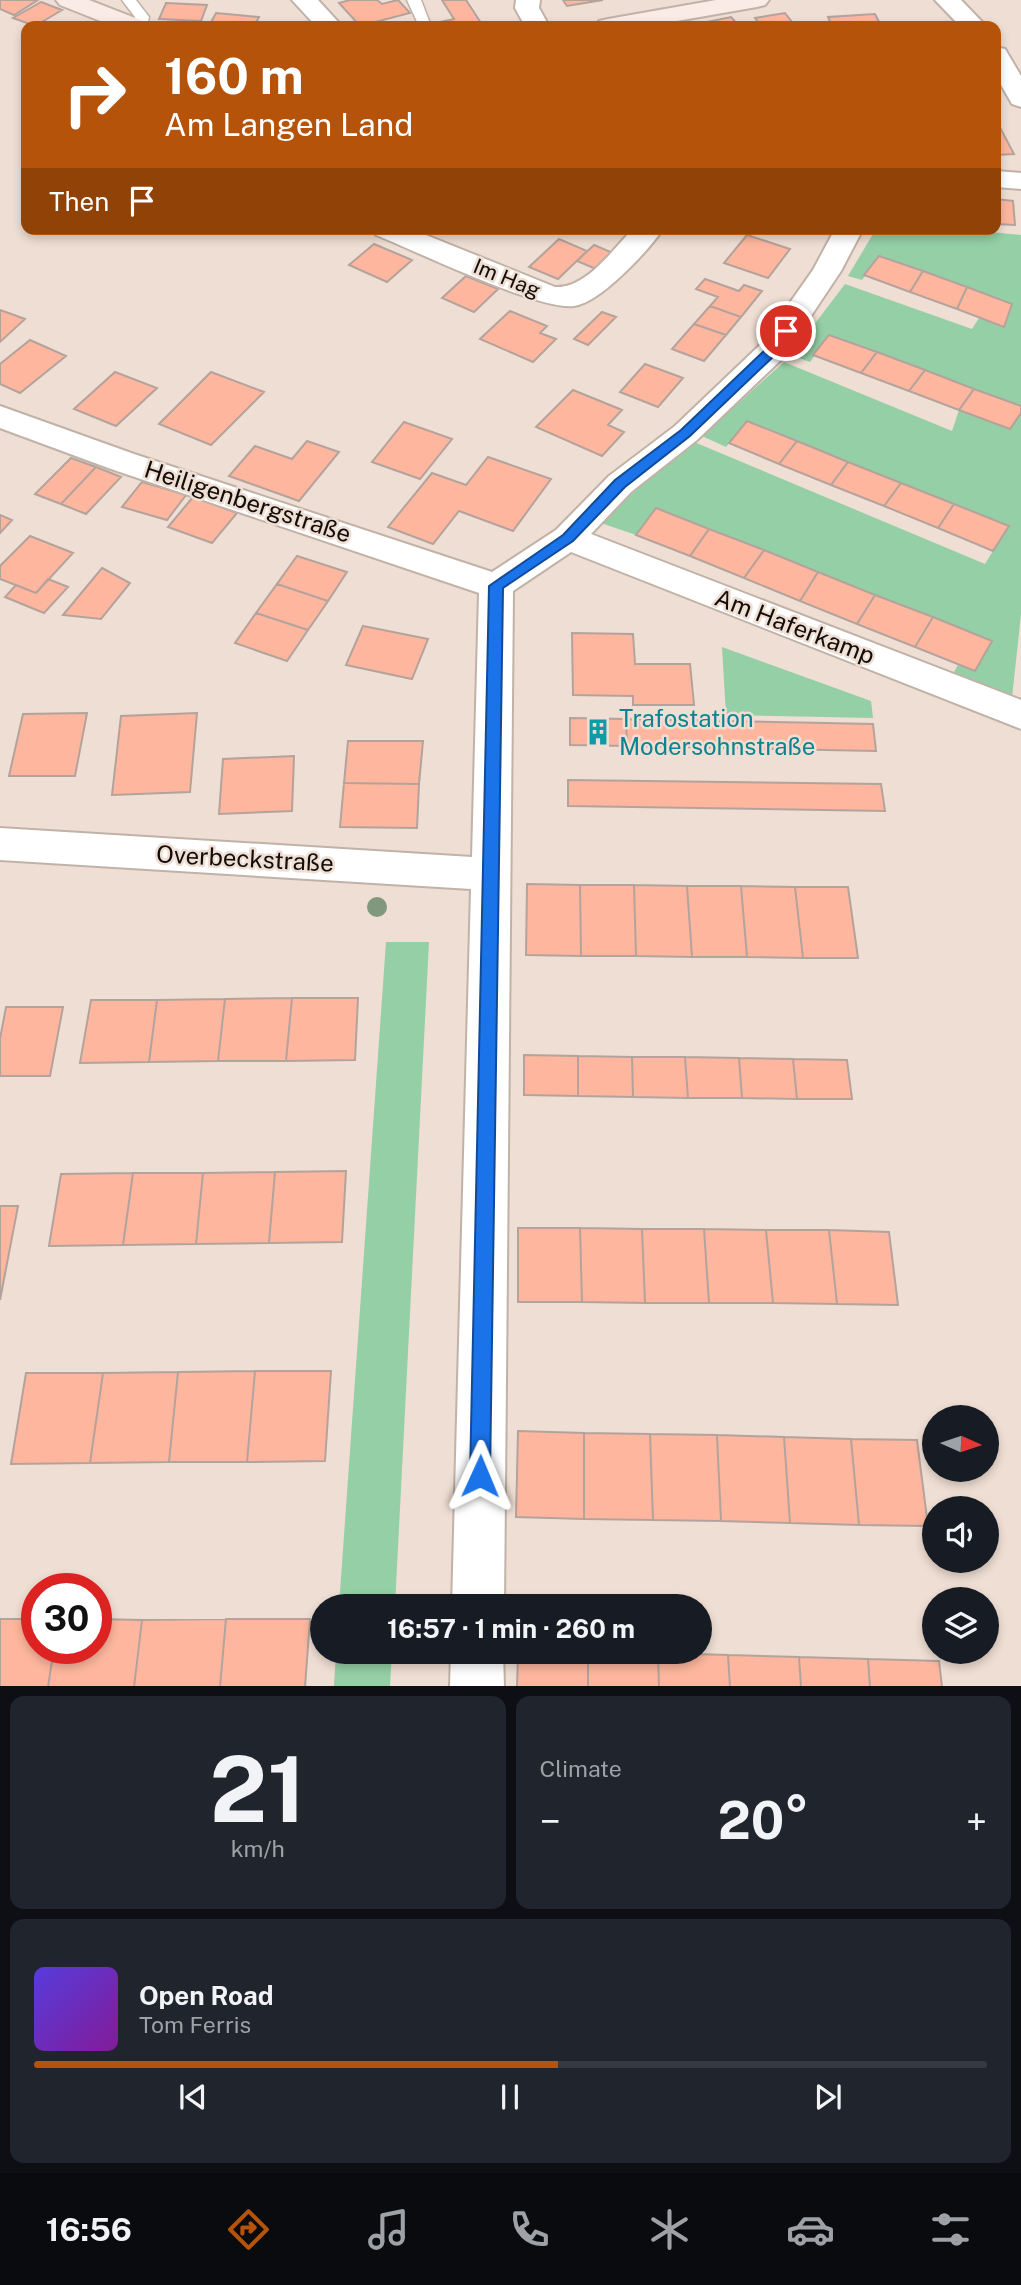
<!DOCTYPE html>
<html lang="en">
<head>
<meta charset="utf-8">
<style>
  :root { --surface:#171b24; --page:#20242c; --text:#f1f3f6; --muted:#9ea1a6; --line:#363941; --accent:#b45309 }
  body { margin:0; font-family:"Public Sans",sans-serif; background:var(--page); color:var(--text); height:100vh; display:flex; flex-direction:column; font-size:26px; white-space:nowrap }
  * { box-sizing:border-box; margin:0 }
  p { font-size:23px; color:var(--muted) }
  .icon { flex:none; width:38px; height:38px; fill:none; stroke:currentColor; stroke-width:2; stroke-linecap:round; stroke-linejoin:round }
  .map { position:relative; height:1686px; overflow:hidden }
  .panel { display:flex; flex-direction:column; gap:10px; padding:10px; background:#0d0f14; flex:1 }
  .panel>* { flex:none }
  .banner { position:absolute; left:21px; top:21px; width:980px; height:214px; border-radius:14px; box-shadow:0 4px 10px #0003; background:#b45309; color:#fff; overflow:hidden }
  .needle { width:46px; rotate:93deg }
  .tools { position:absolute; left:922px; top:1405px; display:grid; gap:14px }
  .tools a { display:grid; place-items:center; width:77px; height:77px; border-radius:50%; background:var(--surface); box-shadow:0 4px 10px #0003; font-size:35px }
  .speed { position:absolute; left:21px; top:1573px; display:flex; gap:14px; font-size:35px; font-weight:700; text-align:center }
  .speed>* { display:grid; place-content:center; width:91px; height:91px; border-radius:50%; background:var(--surface); box-shadow:0 4px 10px #0003; line-height:1 }
  .speed .limit { border:10px solid #d22; background:#fff; color:#111 }
  .pin { position:absolute; display:grid; place-items:center; width:60px; height:60px; color:#fff; margin:-30px; border:4px solid #fff; border-radius:50%; box-shadow:0 2px 7px #0007 }
  .me { position:absolute; width:77px; margin:-38px; rotate:1deg; stroke-linejoin:round; filter:drop-shadow(0 0 5px #0008) }
  .turn { display:flex; align-items:center; gap:24px; height:147px; padding:0 28px; font-size:32px }
  .turn .icon { width:91px; height:91px; stroke-width:2.5 }
  .turn b { display:block; font-size:49px; line-height:60px }
  .then { display:flex; align-items:center; height:66px; padding:0 28px; background:#0003; gap:14px; font-size:26px }
  .big { font-size:52px; font-weight:700; line-height:1.1 }
  .panel .card { flex:1; display:flex; flex-direction:column; justify-content:center; gap:10px; min-width:0; padding:0 24px; border-radius:14px; background:var(--page) }
  .panel .dial { align-items:center; gap:0 }
  .dial b { font-size:91px; line-height:1 }
  .song { display:flex; align-items:center; gap:21px }
  .cover { width:84px; height:84px; border-radius:10px; background:linear-gradient(135deg,hsl(250 70% 55%),hsl(290 70% 35%)) }
  .played { height:7px; border-radius:4px; background:linear-gradient(90deg,var(--accent) 55%,var(--line) 55%) }
  .keys { display:flex; justify-content:space-around; direction:ltr }
  .heat { display:flex; justify-content:space-between; align-items:center; font-size:38px; direction:ltr }
  .panel .tiles { flex:1; display:grid; gap:10px; grid-template-columns:1fr 1fr }
  .card:last-child { grid-column:span 2 }
  .trip { position:absolute; left:310px; top:1594px; width:402px; height:70px; border-radius:35px; background:var(--surface); box-shadow:0 4px 10px #0003; font-weight:700; line-height:70px; text-align:center }
  .tab-bar { display:flex; height:112px; justify-content:space-around; align-items:center; background:#090b0e; color:var(--muted) }
  .tab-bar .icon { width:49px; height:49px }
  .tab-bar .current { color:var(--accent) }
  .tab-bar b { font-size:32px; color:var(--text) }
  .map>svg:first-child { display:block }
</style>
</head>
<body>
<div class="map">
<svg width="1021" height="1687" viewBox="0 0 1021 1687">
  <rect width="100%" height="100%" fill="#efded3"/>
  <path fill="#95cfa5" d="M876 229H963L1021 235V406L830 335 810 362 791 355 845 284 972 329 979 318 1004 327 1012 304 880 256 862 280 848 276Z
    M784 362 952 431 959 410 1010 429 1021 413V614L1012 698 951 677 958 665 975 671 991 641 657 508 636 535 598 522 694 442 985 564 1008 526 747 421 726 447 702 436Z
    M722 647 871 701 873 718 726 715Z
    M386 942H429L395 1606H339Z
    M336 1652H392L390 1686H334Z"/>
  <path fill="#feb79e" stroke="#b4a29c" stroke-width="2" d="M0 0H38L14 15 0 9Z
    M350 0H377L382 4 398 0 410 13 360 26 339 3Z
    M442 0H466L483 26H438L436 23 454 19Z
    M563 0H603L567 6Z
    M41 2 62 10 35 26 13 18Z
    M166 3 207 5 201 21 159 19Z
    M216 13 259 17 254 26H209Z
    M785 13 795 26H761L755 18Z
    M875 14 881 26H832L828 17Z
    M731 17 739 26H706L702 23Z
    M996 120 1014 154 996 155Z
    M996 199 1013 201 1015 225 996 224Z
    M747 235 790 249 768 278 724 263Z
    M559 239 587 251 558 279 529 267Z
    M374 244 412 260 387 282 349 265Z
    M594 245 613 253 596 269 577 261Z
    M879 256 923 271 910 292 864 275Z
    M923 271 967 287 957 309 910 292Z
    M466 276 498 289 474 312 442 298Z
    M705 279 739 291 744 285 762 291 741 317 710 306 718 297 696 289Z
    M967 287 1012 304 1004 327 957 309Z
    M710 306 741 317 726 335 694 324Z
    M0 310 25 319 0 342Z
    M510 311 547 326 540 333 556 339 533 362 480 339Z
    M602 312 616 317 588 345 574 339Z
    M694 324 726 335 704 361 672 349Z
    M829 335 877 352 861 373 813 355Z
    M30 340 66 356 20 393 0 384V364Z
    M877 352 925 370 909 391 861 373Z
    M645 364 683 378 658 407 620 392Z
    M925 370 974 389 959 410 909 391Z
    M115 372 157 388 116 426 74 409Z
    M211 372 264 392 211 445 159 424Z
    M974 389 1021 406V413L1010 429 959 410Z
    M573 390 622 410 608 425 624 432 602 456 536 427Z
    M747 421 797 441 779 464 729 443Z
    M404 422 452 439 420 479 372 462Z
    M307 441 339 452 299 501 229 476 255 446 292 459Z
    M797 441 848 462 831 485 779 464Z
    M488 457 551 479 513 531 459 511 433 544 388 527 432 473 466 485Z
    M71 458 96 467 61 504 35 494Z
    M848 462 901 483 884 506 831 485Z
    M96 467 121 477 86 514 61 504Z
    M142 482 186 495 167 520 122 507Z
    M901 483 954 504 938 528 884 506Z
    M193 497 237 513 212 543 168 527Z
    M954 504 1009 526 993 551 938 528Z
    M656 508 709 529 690 556 636 535Z
    M0 515 12 520 0 533Z
    M709 529 764 550 744 578 690 556Z
    M30 536 73 553 36 593 0 579V566Z
    M764 550 818 572 800 601 744 578Z
    M297 556 347 572 328 601 277 584Z
    M102 568 130 583 101 619 63 615Z
    M818 572 875 595 857 624 800 601Z
    M48 579 68 587 44 613 5 597 16 585 36 593Z
    M277 584 328 601 308 630 256 613Z
    M875 595 933 617 915 647 857 624Z
    M256 613 308 630 287 661 235 643Z
    M933 617 992 641 975 671 915 647Z
    M363 626 428 639 412 679 346 665Z
    M572 633 633 634 635 664H690L694 705H633V696L573 695Z
    M87 713 75 776H9L23 714Z
    M197 713 190 792 112 795 121 716Z
    M570 718 626 719 627 746 570 745Z
    M626 719 873 724 876 751 627 746Z
    M348 741H423L419 784 344 783Z
    M294 756 292 811 219 814 223 759Z
    M568 780 881 784 885 811 568 806Z
    M344 783 419 784 417 828 340 827Z
    M527 884 580 885 581 956 526 955Z
    M580 885H634L636 956H581Z
    M634 885 687 886 692 957 636 956Z
    M687 886H741L747 957H692Z
    M741 886 795 887 803 958 747 957Z
    M795 887H848L858 958H803Z
    M292 998H358L355 1060 286 1061Z
    M292 998 286 1061H218L225 999Z
    M225 999 218 1061 149 1062 157 1000Z
    M91 1000H157L149 1062 80 1063Z
    M6 1007H63L50 1076H0V1039Z
    M524 1055 578 1056V1096L524 1095Z
    M578 1056 632 1057 633 1097 578 1096Z
    M632 1057H685L688 1098 633 1097Z
    M685 1057 739 1058 742 1098H688Z
    M739 1058 793 1059 797 1099 742 1098Z
    M793 1059 847 1060 852 1099H797Z
    M346 1171 342 1242 269 1243 275 1172Z
    M275 1172 269 1243 196 1244 203 1173Z
    M133 1173 123 1245 49 1246 61 1174Z
    M133 1173H203L196 1244 123 1245Z
    M0 1206H18L0 1300Z
    M518 1228H580L582 1302H518Z
    M580 1228 642 1229 645 1303 582 1302Z
    M642 1229H704L709 1303H645Z
    M704 1229 766 1230 773 1303H709Z
    M766 1230H829L837 1304 773 1303Z
    M829 1230 889 1232 898 1305 837 1304Z
    M255 1371 247 1462H169L178 1372Z
    M255 1371H331L325 1461 247 1462Z
    M178 1372 169 1462 90 1463 103 1373Z
    M26 1373H103L90 1463 11 1464Z
    M518 1431 584 1433V1519L516 1517Z
    M584 1433 650 1434 653 1520 584 1519Z
    M650 1434 717 1435 721 1521 653 1520Z
    M717 1435 784 1437 790 1523 721 1521Z
    M784 1437 851 1439 859 1525 790 1523Z
    M851 1439 917 1440 928 1526 859 1525Z
    M0 1619H37V1648H54L48 1687H0Z
    M96 1619 142 1620 134 1687H48L54 1648H96Z
    M226 1619 220 1687H134L142 1620Z
    M226 1619H310L305 1687H220Z
    M518 1652H588V1687H517Z
    M588 1652 658 1653 659 1687H588Z
    M658 1653 728 1655 730 1687H659Z
    M728 1655 799 1657 801 1687H730Z
    M799 1657 868 1659 870 1687H801Z
    M868 1659 939 1661 942 1687H870Z"/>
  <g fill="none" stroke-linecap="round" stroke-linejoin="round">
    <g stroke="#c1b2a7" stroke-width="3">
      <path id="lane" d="M122 0H136L149 17 147 26H135V17Z
        M407 0H421L431 26H419Z"/>
    </g>
    <g stroke="#c1b2a7" stroke-width="4">
      <path id="street" d="M292 0H318L342 26H316Z
        M516 0H540L539 8 549 26H525L515 8Z
        M935 0H961L986 26H960Z
        M996 47 1005 49 1021 76V107L1012 104 996 76Z
        M996 171 1021 173V189L996 187Z
        M372 229H411L555 287C586 289 612 250 633 229H663C648 251 600 303 574 306 537 310 416 251 376 235Z
        M835 229H863L841 271 783 358 697 440 631 492 591 534 1021 700V729L571 552 513 591 504 1606H452L471 889 0 860V828L472 857 479 593 111 469 0 428V406L134 454 492 572 556 530 609 476 675 426 761 344 813 270Z
        M451 1652H503L504 1687H450Z"/>
    </g>
    <g stroke="#c1b2a7" stroke-width="4">
      <path id="secondary" d="M56 0H89L143 21 146 26H113L60 5Z
        M716 0H769L765 5 757 7 648 26H596L599 21 608 19Z"/>
    </g>
    <use href="#lane" fill="#fff" fill-rule="evenodd"/>
    <use href="#street" fill="#fff" fill-rule="evenodd"/>
    <use href="#secondary" fill="#faebe6" fill-rule="evenodd"/>
  </g>
  <circle fill="#7f987e" cx="377" cy="907" r="10"/>
  <path fill="#1a73e8" stroke="#114b97" stroke-width="2" d="M781 328 792 331 776 354 690 436 625 487 573 541 503 588 490 1476 487 1483 480 1486 473 1483 470 1476 489 586 563 535 615 480 681 430 767 348Z"/>
  <defs>
    <g id="building-bare" transform="scale(2.1)"><path d="M-4-6H4V6H1V3H-1V6H-4ZM-2.5-4.3h1.7v1.8h-1.7ZM.8-4.3h1.7v1.8H.8ZM-2.5-1h1.7V.8h-1.7ZM.8-1h1.7V.8H.8Z" fill="#0f9aa8" stroke="#efded3" stroke-width="2.5" paint-order="stroke"/></g>
  </defs>
  <g fill-rule="evenodd">
    <use href="#building-bare" x="598" y="732"/>
  </g>
  <g text-anchor="middle" dominant-baseline="central" stroke-width="5" stroke-linejoin="round" paint-order="stroke">
    <g font-size="21" fill="#120d09" stroke="#efded3">
      <text transform="translate(507 278) rotate(22)">Im Hag</text>
    </g>
    <g font-size="24" fill="#120d09" stroke="#efded3">
      <text transform="translate(248 501) rotate(18)">Heiligenbergstraße</text>
      <text transform="translate(795 626) rotate(21)">Am Haferkamp</text>
      <text transform="translate(245 858) rotate(3)">Overbeckstraße</text>
    </g>
    <g font-size="24" fill="#0d838f" stroke="#efded3" text-anchor="start">
      <text x="619" y="718">Trafostation<tspan x="619" dy="28">Modersohnstraße</tspan></text>
    </g>
  </g>
</svg>
<div class="tools">
<a><svg class="needle" viewBox="-14 -14 28 28"><path d="M0-13l5 13h-10z" fill="#e53935"/><path d="M0 13l5-13h-10z" fill="#9ea1a6"/></svg></a>
<a><svg class="icon" aria-label="sound" viewBox="0 0 24 24"><path d="M4 9h4l5-4v14l-5-4H4zM17 9q2 3 0 6"/></svg></a>
<a><svg class="icon" aria-label="layers" viewBox="0 0 24 24"><path d="M12 4l9 5-9 5-9-5zM3 14l9 5 9-5"/></svg></a>
</div>
<div class="speed"><div class="limit">30</div></div>
<div class="pin" style="left:786px;top:331px;background:#d93025"><svg class="icon" aria-label="arrive" viewBox="0 0 24 24"><path d="M6 21V4h12l-3 4 3 4H6"/></svg></div>
<svg class="me" style="left:480px;top:1476px" viewBox="-20 -20 40 40"><path d="M0-17L14 15 0 8-14 15z" fill="#1a73e8" stroke="#fff" stroke-width="4"/></svg>
<div class="trip">16:57 · 1 min · 260 m</div>
<div class="banner">
<div class="turn"><svg class="icon" aria-label="right" viewBox="0 0 24 24"><path d="M7 20v-9h11M14 6l5 5-5 5"/></svg><div><b>160 m</b>Am Langen Land</div></div>
<div class="then">Then<svg class="icon" aria-label="arrive" viewBox="0 0 24 24"><path d="M6 21V4h12l-3 4 3 4H6"/></svg></div>
</div>
</div>
<section class="panel">
<div class="tiles">
<div class="card dial"><b>21</b><p>km/h</p></div>
<div class="card"><p>Climate</p>
<div class="heat"><a>−</a><b class="big">20°</b><a>+</a></div>
</div>
<div class="card">
<div class="song"><i class="cover"></i><div><b>Open Road</b><p>Tom Ferris</p></div></div>
<div class="played"></div>
<div class="keys"><svg class="icon" aria-label="previous" viewBox="0 0 24 24"><path d="M18 5L8 12l10 7zM5 5v14"/></svg><svg class="icon" aria-label="pause" viewBox="0 0 24 24"><path d="M8 5v14M16 5v14"/></svg><svg class="icon" aria-label="next" viewBox="0 0 24 24"><path d="M6 5l10 7-10 7zM19 5v14"/></svg></div>
</div>
</div>
</section>
<nav class="tab-bar">
<b>16:56</b>
<svg class="icon current" aria-label="directions" viewBox="0 0 24 24"><path d="M12 3l9 9-9 9-9-9zM9 14v-3h6M13 9l2 2-2 2"/></svg>
<svg class="icon" aria-label="music" viewBox="0 0 24 24"><path d="M9 18V5l10-2v13"/><circle cx="6" cy="18" r="3"/><circle cx="16" cy="16" r="3"/></svg>
<svg class="icon" aria-label="phone" viewBox="0 0 24 24"><path d="M5 4h4l2 5-3 2q2 4 5 5l2-3 5 2v4C11 20 4 13 5 4z"/></svg>
<svg class="icon" aria-label="climate" viewBox="0 0 24 24"><path d="M12 3v18M4 7l16 10M4 17L20 7"/></svg>
<svg class="icon" aria-label="car" viewBox="0 0 24 24"><path d="M5 17H2v-5l4-1 3-4h7l3 4 3 1v5h-3M9 17h6M6 11h13"/><circle cx="7" cy="17" r="2"/><circle cx="17" cy="17" r="2"/></svg>
<svg class="icon" aria-label="filters" viewBox="0 0 24 24"><path d="M4 7h16M4 17h16"/><circle cx="9" cy="7" r="2"/><circle cx="15" cy="17" r="2"/></svg>
</nav>
</body>
</html>
